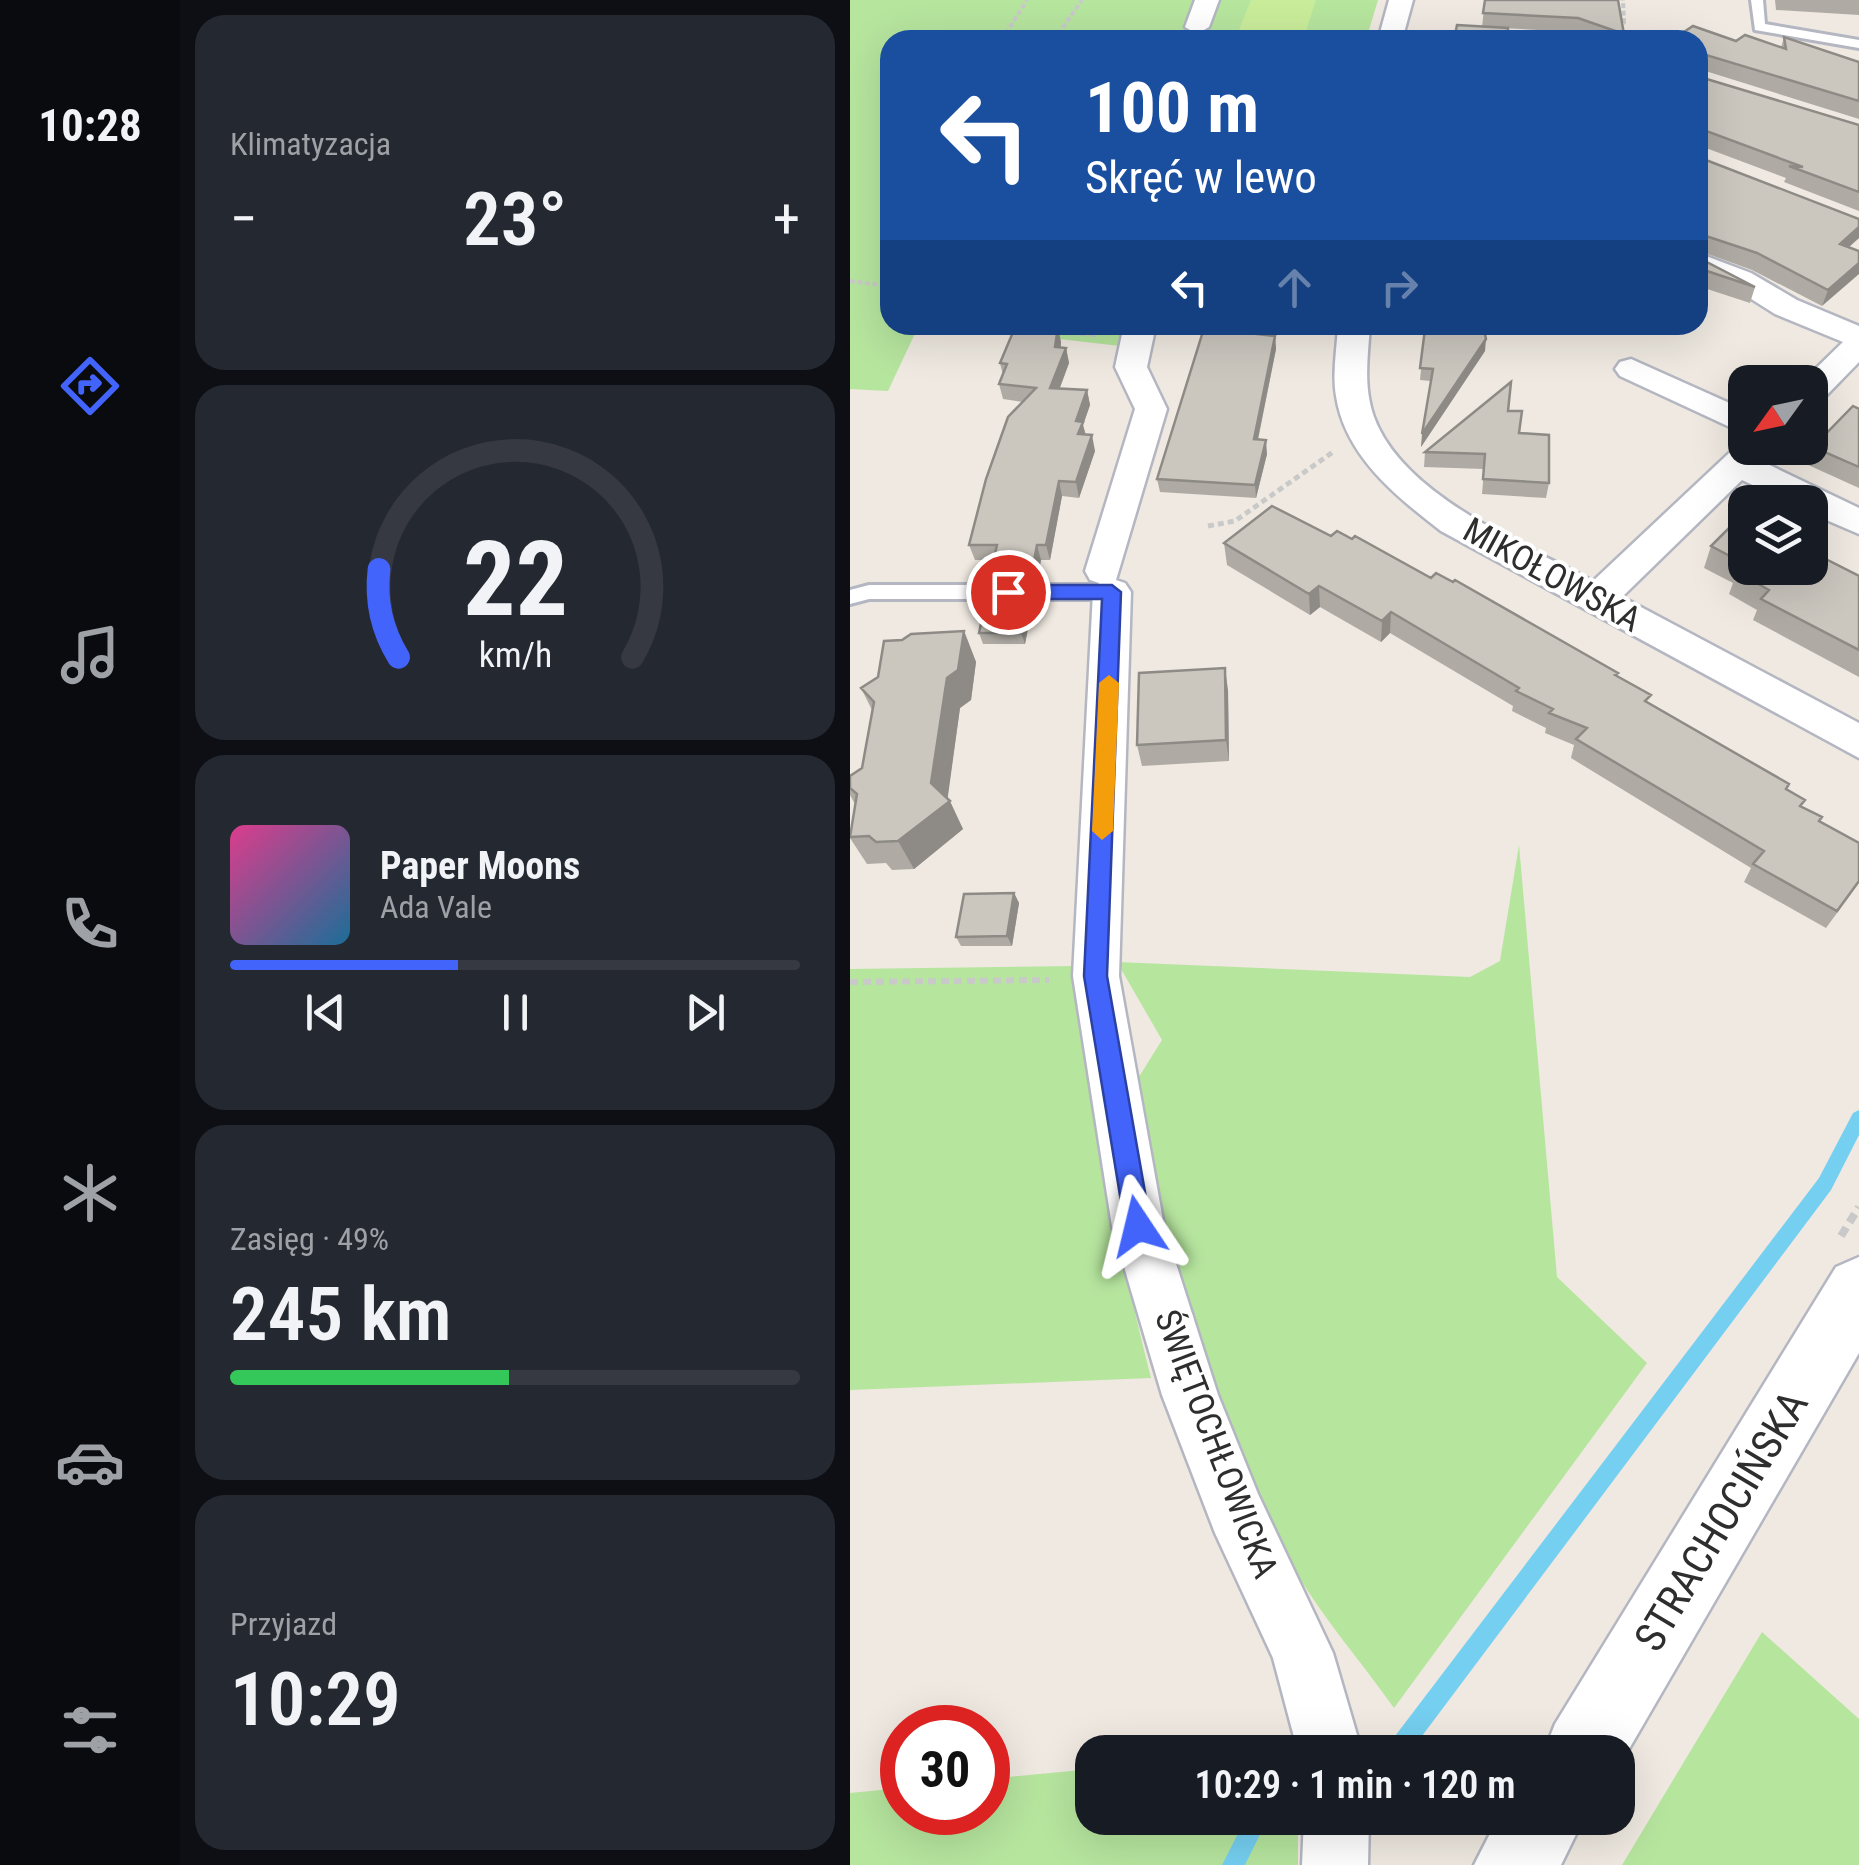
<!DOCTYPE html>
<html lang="pl">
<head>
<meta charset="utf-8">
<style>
  :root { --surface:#171b24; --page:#242831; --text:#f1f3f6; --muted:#9ea1a6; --line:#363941; --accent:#4264fb }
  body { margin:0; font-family:"Roboto Condensed",sans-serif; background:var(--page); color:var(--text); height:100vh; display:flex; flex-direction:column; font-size:38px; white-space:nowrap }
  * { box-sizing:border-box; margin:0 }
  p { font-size:32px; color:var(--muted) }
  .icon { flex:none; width:55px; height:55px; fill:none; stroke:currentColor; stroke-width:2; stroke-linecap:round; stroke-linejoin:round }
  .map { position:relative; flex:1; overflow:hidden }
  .sheet { display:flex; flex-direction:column; gap:15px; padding:15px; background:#0d0f14; width:670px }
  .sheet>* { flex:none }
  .hud { position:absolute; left:30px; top:30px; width:828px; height:305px; border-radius:30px; box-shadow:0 10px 40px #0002; background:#1a4fa0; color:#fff; overflow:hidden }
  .needle { width:65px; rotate:237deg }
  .buttons { position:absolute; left:878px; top:365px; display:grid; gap:20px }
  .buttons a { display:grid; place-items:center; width:100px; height:100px; border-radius:20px; background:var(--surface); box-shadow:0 10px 40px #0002; font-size:50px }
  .speed { position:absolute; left:30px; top:1705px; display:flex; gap:20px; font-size:50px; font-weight:700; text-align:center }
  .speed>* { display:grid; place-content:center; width:130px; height:130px; border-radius:50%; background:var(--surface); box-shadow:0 10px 40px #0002; line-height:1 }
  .speed .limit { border:15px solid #d22; background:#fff; color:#111 }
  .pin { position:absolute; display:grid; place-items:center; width:85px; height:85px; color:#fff; margin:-42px; border:5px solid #fff; border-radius:50%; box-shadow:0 2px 10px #0007 }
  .me { position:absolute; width:110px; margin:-55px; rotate:350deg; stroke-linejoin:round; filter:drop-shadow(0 0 8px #0008) }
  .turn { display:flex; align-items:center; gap:35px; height:210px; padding:0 40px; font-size:45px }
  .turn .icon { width:130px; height:130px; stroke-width:2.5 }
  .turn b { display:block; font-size:70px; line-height:85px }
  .lanes { display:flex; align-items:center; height:95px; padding:0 40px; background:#0003; justify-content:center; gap:50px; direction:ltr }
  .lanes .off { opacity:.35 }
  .big { font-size:75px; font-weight:600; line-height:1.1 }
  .sheet .tile { flex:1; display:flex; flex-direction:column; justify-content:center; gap:15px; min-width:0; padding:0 35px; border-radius:30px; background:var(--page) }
  .sheet .dial { align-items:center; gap:0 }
  .dial svg { height:260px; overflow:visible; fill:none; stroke:var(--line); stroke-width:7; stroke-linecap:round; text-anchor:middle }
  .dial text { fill:var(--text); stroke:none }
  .song { display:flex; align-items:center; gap:30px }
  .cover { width:120px; height:120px; border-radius:15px; background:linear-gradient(135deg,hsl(330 70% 55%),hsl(200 70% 35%)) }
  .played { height:10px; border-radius:5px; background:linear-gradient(90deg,var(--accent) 40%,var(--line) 40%) }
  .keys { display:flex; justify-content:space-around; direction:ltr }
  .heat { display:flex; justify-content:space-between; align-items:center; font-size:55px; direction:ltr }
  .charge { height:15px; border-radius:8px; background:linear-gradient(90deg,#34c759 49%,var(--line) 0) }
  .trip { position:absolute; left:225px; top:1735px; width:560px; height:100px; border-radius:30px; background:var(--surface); box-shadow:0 10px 40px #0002; font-weight:600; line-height:100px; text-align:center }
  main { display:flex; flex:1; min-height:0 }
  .tab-bar { display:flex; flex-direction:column; width:180px; justify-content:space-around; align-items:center; background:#090b0e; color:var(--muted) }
  .tab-bar .icon { width:70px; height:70px }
  .tab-bar .on { color:var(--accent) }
  .tab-bar b { font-size:45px; color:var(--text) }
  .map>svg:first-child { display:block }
</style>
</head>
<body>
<main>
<nav class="tab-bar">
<b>10:28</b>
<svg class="icon on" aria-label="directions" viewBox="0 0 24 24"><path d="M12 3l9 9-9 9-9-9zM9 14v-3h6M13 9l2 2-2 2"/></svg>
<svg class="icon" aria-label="music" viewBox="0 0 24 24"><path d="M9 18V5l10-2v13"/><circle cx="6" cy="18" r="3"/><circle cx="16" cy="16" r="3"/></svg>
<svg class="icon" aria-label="phone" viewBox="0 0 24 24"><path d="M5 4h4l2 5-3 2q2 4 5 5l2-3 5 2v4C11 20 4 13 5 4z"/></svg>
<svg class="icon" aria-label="climate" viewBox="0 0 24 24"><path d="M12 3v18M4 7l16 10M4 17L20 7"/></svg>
<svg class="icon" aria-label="car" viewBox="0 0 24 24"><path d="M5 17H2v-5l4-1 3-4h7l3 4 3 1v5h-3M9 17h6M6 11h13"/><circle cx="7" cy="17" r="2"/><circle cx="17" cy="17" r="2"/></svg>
<svg class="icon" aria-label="filters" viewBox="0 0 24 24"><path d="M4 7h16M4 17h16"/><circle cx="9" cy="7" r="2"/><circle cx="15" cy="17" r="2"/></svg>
</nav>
<section class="sheet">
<div class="tile"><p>Klimatyzacja</p>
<div class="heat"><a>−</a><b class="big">23°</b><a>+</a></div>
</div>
<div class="tile dial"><svg viewBox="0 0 100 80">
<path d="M14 69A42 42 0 1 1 86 69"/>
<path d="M14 69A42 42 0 0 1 8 42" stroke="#4264fb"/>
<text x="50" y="56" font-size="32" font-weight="700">22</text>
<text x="50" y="72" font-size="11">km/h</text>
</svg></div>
<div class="tile">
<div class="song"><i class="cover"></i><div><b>Paper Moons</b><p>Ada Vale</p></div></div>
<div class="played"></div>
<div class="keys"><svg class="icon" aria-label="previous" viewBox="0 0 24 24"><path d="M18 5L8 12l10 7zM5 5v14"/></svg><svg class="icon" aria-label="pause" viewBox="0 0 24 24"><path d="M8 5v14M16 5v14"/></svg><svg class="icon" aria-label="next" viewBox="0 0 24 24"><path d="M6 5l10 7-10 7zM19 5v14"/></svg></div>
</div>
<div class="tile"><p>Zasięg · 49%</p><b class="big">245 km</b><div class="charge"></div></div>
<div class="tile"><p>Przyjazd</p><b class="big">10:29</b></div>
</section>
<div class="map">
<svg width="1009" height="1865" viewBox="0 0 1009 1865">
  <rect width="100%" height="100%" fill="#efe9e1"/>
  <path fill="#b6e59e" d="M0 0H528L516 40H40V325H69L38 391 0 389Z
    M87 325H277L270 346Z
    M669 845 707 1277 797 1363 544 1708C511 1661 470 1615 442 1565 358 1415 315 1248 287 1080L312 1040 267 962 620 977 650 961Z
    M225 966C242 1105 266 1242 301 1378L0 1390V969Z
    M912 1632 1009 1719V1865H772Z
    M242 1769V1818H448V1865H0V1793L52 1788V1812H138V1779Z"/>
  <path fill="#c9ec9a" d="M401 0H466L453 40H385Z"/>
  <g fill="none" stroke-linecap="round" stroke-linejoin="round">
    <path fill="#75cff0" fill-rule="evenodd" d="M1009 1110V1135L981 1190 560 1752H537L539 1744 969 1178 1003 1113Z
      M396 1818H418L395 1865H372Z"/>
    <g stroke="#b4b7c1" stroke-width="6">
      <path id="lane" d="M901 0H913L915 24 1009 40V48L905 30Z
        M19 585H262L271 592 262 599H19L0 604V590Z"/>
    </g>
    <g stroke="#b4b7c1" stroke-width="5">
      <path id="street" d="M345 0H369L359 27 347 34 335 27Z
        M539 0H563L552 40H528Z
        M848 253 901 273 947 300 1009 326V362L972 400 960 403V382H952L993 342 925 314 879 285 848 272Z
        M274 325H306L297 367 317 409 266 580 275 583 281 592 269 976 314 1226 368 1395 408 1494 483 1653 512 1752H448L423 1658 365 1533 312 1395 262 1226 223 976 243 592 249 583 240 580 235 571 285 409 265 367Z
        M488 325H520C518 356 513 387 524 417 553 496 674 544 743 581L893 440 895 448H922L911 461 1009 508V534L960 513V502H939L892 480 772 597 1009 723V758L591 531C546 496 495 456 486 396 482 373 487 348 488 325Z
        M781 359 895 410V434L770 376 765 369 770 362Z
        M454 1818H519L518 1865H452Z"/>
    </g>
    <g stroke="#b4b7c1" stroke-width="5">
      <path id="secondary" d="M1009 1257V1353L768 1768V1752H694L705 1724 986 1267Z
        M648 1818H734L711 1865H624Z"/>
    </g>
    <path stroke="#c9c9c9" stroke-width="4" stroke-dasharray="5 2.5" stroke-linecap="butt" d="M767 26 774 23 773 0
      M152 40 177 0
      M204 40 232 0
      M0 281 40 286"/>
    <path stroke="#c9c9c9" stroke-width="5" stroke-dasharray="6 4" stroke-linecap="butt" d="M203 325 227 333
      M227 325 228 333 249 335
      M358 526 385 521 483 452"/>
    <path stroke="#c9c9c9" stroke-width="6" stroke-dasharray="8 5" stroke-linecap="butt" d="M0 982 199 980"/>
    <path stroke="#c9c9c9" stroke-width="8" stroke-dasharray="10 6" stroke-linecap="butt" d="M991 1236 1009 1207"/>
    <use href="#lane" fill="#fff" fill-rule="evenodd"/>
    <use href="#street" fill="#fff" fill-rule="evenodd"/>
    <use href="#secondary" fill="#fff" fill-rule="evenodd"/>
  </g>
  <path fill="#afaba4" d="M635 0H768L774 34 773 40H747L726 32 632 27Z
    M925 0H1009V15L926 10Z
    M934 37 1009 62V119L849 69 850 77 1009 125V211L934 182 936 178 848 145V40L886 41 931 48Z
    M848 160 1009 219V238L999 247 972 306 902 270 850 251 851 259 905 287 900 303 848 286Z
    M574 325H633L635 351 571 447 581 381 570 380 575 329Z
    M410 335 425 336 426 349 408 440 417 454 406 498 310 492 307 479Z
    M211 342V347L216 348 219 363 210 388 237 390 240 405 233 425 236 435 245 451 229 498 212 496 200 560H191L187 581H147L142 566 144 560H125L119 545 173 402 153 399 149 384 153 375 150 363Z
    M1009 409V488L956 464 963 447Z
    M658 411 699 483 696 498 632 494 634 469 574 467 575 452Z
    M481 536 581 578 768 673 767 676 798 703 955 800 951 806 969 821 1009 883 976 928 894 882 901 868 721 758 724 745 695 733 696 728 662 711 663 706 540 633 531 642 470 607 460 615 377 565 374 543Z
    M861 546 1009 576V677L903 620 907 610 879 594 883 583 854 568Z
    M179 591 183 603 175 644H133L129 633Z
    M114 631 126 662 121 700 110 708 97 799 113 829 64 869 42 870 36 863 17 864 0 838 5 804 0 795V776L12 768 22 710 11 688 28 677Z
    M378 690 379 761 292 766 287 745Z
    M164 893 169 903 162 946H111L106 937Z"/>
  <path fill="#8e8b86" d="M1009 227V238L984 260 990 244Z
    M1009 263V274L972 306 978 290Z
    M208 327 211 342 209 362 205 347Z
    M425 336 426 349 405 453 404 439Z
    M636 339 635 351 571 447 572 434Z
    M216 348 219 363 204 403 200 388Z
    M237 390 240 405 233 425 236 437 231 450 226 421Z
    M242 435 245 451 229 498 226 482Z
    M416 440 417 454 406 498 405 485Z
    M209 481 212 496 200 560 196 545Z
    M187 545 191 560 187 581 183 566Z
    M469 586 470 607 460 615 459 594Z
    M179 591 183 603 175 644 171 633Z
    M541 612 540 633 531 642 532 621Z
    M114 631 126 662 121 700 110 708 97 803 100 801 113 829 64 869 48 841 81 783 97 678Z
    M375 668 378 690 379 761 376 740Z
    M164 893 169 903 162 946 157 936Z"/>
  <path fill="#cbc7bf" stroke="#8e8b86" stroke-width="2.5" d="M635 0H768L774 34 728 18 633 13Z
    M607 25 658 28 657 40H604Z
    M843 26 886 41 895 35 936 49 934 37 1009 62V101L853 54 848 57 850 77 1009 125V192L939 166 953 167 848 128V40H822Z
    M848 160H856L1009 219V227L990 244 1009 251V263L978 290 907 253 850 234 851 259 905 287 848 268Z
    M166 325 208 327 205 347 216 348 200 388 237 390 226 421 233 422 228 434 242 435 226 482 209 481 196 545H187L183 566H142L147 545H119L136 479 158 417 186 388 149 384 157 364 150 363Z
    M355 325H408L406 334 425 336 404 439 416 440 405 485 307 479Z
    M579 325H633L636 339 572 434 583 369 570 368 575 329H580Z
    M661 382 658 411H672L669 433 699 435V483L633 479 635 454 575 452Z
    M1003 406 1009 409V467L963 447Z
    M422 506 481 536 487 531 502 539 505 536 581 578 586 573 603 582 605 580 768 673 765 675 801 695 795 701 939 784 936 789 955 800 950 806 972 817 969 821 1009 843V881L987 911 903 864 914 851 726 739 737 728 699 713 703 709 666 691 669 688 541 612 532 621 469 586 459 594 374 543Z
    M891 516 895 518V564L861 546Z
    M960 551 1009 576V650L911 599 919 590 887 572 895 564V568H960Z
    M138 591H179L171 633H129Z
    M114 631 108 670 97 678 81 783 100 801 48 841 26 842 19 836 0 837 7 794 0 788V776L12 768 24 702 11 688 28 677 34 641 52 640 61 634Z
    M375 668 376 740 287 745 289 673Z
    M164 893 157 936 106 937 114 894Z"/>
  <path fill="#4264fb" stroke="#2b41a3" stroke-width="2.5" d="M158 585H262L271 592 257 976 301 1226 297 1235 288 1239 279 1235 275 1226 234 976 252 599H158L148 592Z"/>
  <path fill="#f59e0b" d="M259 675 269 683 263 831 252 840 242 831 249 683Z"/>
  <g text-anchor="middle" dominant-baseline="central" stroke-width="8" stroke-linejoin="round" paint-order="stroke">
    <g font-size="35" fill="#2e2e2e" stroke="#fff">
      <text transform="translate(702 575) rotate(29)">MIKOŁOWSKA</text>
      <text transform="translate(366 1444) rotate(69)">ŚWIĘTOCHŁOWICKA</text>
    </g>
    <g font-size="42" fill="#2e2e2e" stroke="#fff">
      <text transform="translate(871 1521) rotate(-59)">STRACHOCIŃSKA</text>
    </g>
  </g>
</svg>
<div class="buttons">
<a><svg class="needle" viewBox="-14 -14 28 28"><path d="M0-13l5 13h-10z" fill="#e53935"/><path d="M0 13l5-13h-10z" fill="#9ea1a6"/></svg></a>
<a><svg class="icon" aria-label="layers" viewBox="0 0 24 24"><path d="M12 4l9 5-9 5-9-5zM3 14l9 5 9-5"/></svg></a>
</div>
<div class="speed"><div class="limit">30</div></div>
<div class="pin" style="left:158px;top:592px;background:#d93025"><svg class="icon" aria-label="arrive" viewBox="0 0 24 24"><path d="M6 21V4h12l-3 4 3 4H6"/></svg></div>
<svg class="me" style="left:288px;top:1226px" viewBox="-20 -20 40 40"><path d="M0-17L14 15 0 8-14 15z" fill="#4264fb" stroke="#fff" stroke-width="4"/></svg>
<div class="trip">10:29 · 1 min · 120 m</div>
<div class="hud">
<div class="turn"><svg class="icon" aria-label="left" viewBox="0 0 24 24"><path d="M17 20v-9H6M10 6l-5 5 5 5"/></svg><div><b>100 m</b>Skręć w lewo</div></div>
<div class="lanes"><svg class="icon" aria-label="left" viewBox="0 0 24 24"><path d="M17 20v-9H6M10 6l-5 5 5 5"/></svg><svg class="icon off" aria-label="ahead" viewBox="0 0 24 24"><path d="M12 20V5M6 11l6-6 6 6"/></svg><svg class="icon off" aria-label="right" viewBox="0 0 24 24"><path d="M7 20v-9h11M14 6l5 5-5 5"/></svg></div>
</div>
</div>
</main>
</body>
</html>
